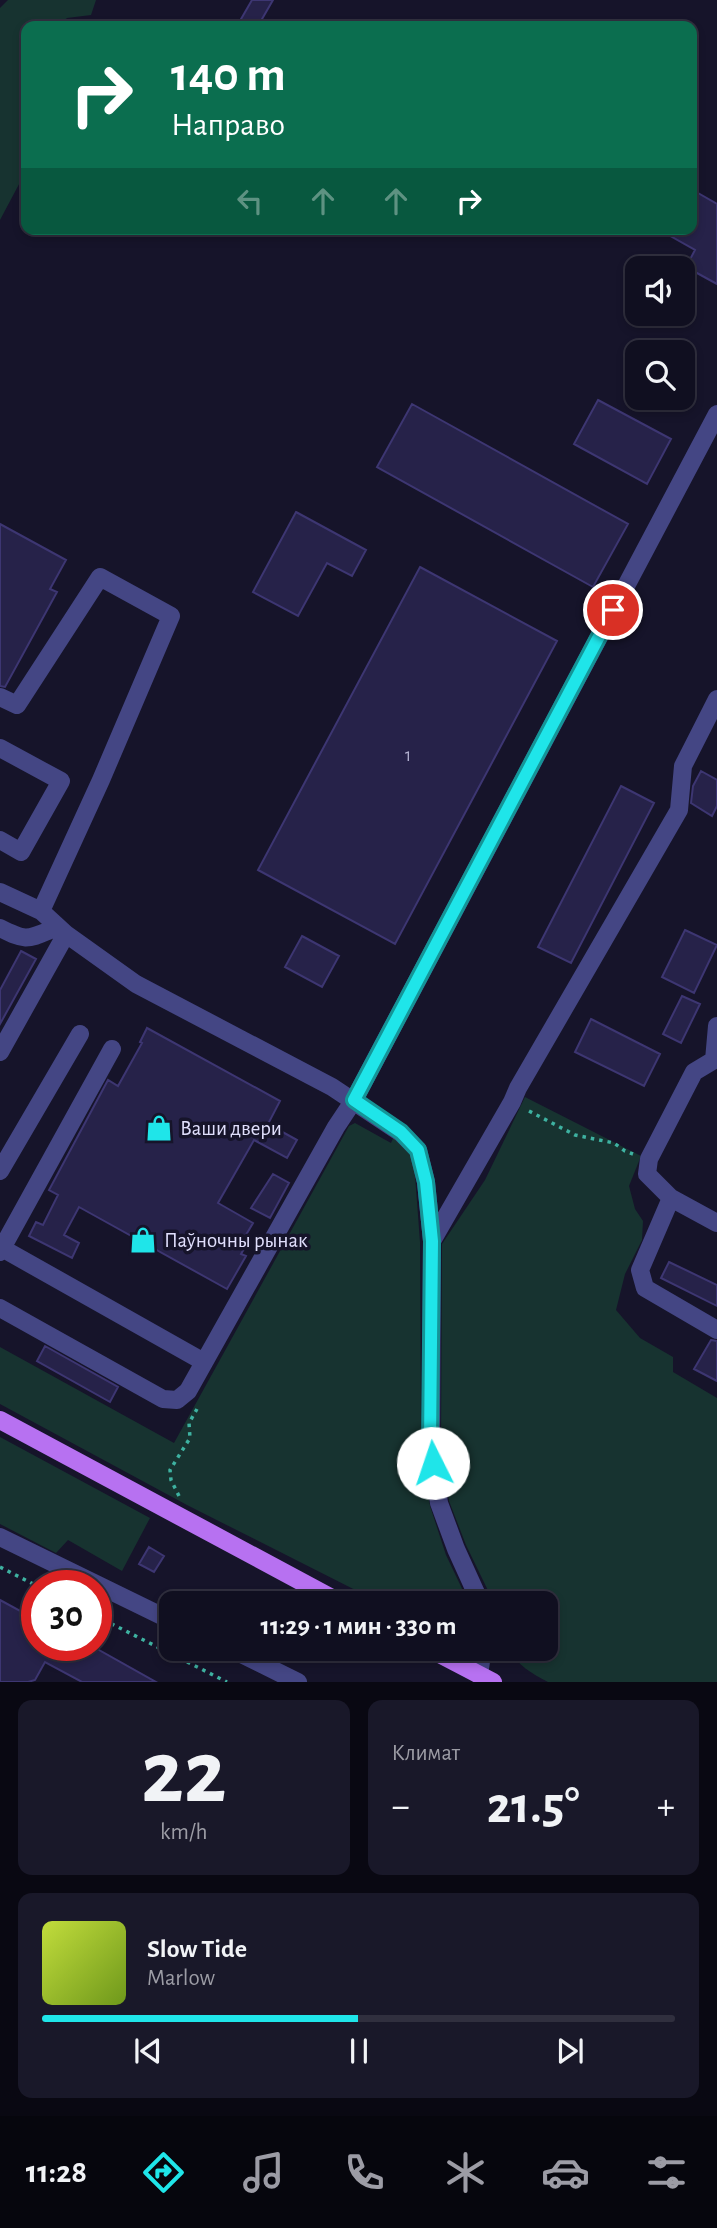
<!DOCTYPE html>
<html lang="ru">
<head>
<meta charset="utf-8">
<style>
  :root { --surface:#100f20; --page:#191829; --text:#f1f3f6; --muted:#9c9ca5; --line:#302f3e; --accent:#1fe5e9 }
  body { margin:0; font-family:"Alegreya Sans",sans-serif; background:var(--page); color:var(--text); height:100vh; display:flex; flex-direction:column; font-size:26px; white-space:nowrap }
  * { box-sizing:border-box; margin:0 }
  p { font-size:23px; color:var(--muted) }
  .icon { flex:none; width:38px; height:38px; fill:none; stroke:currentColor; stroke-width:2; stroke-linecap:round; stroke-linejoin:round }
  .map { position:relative; height:1682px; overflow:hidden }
  .sheet { display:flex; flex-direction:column; gap:18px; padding:18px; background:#090812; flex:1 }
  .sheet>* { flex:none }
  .top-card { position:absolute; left:21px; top:21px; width:676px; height:214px; border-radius:14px; box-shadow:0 4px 10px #0003,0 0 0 2px var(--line); background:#0b6e4f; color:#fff; overflow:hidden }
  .tools { position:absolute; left:625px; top:256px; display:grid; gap:14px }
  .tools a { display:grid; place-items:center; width:70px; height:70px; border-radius:14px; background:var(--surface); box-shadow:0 4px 10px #0003,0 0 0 2px var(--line); font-size:35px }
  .speed { position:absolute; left:21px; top:1570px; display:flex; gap:14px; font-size:35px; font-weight:700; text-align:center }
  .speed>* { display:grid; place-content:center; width:91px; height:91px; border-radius:50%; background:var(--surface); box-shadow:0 4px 10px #0003,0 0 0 2px var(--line); line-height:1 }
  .speed .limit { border:10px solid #d22; background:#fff; color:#111 }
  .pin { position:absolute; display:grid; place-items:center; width:60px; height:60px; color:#fff; margin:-30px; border:4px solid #fff; border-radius:50%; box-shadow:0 2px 7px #0007 }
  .me { position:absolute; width:77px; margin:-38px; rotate:356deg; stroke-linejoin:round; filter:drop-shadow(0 0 5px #0008) }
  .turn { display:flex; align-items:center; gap:24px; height:147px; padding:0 35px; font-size:32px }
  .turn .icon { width:91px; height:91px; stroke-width:2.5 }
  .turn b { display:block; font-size:49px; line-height:60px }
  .lanes { display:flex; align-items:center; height:66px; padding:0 35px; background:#0003; justify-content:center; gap:35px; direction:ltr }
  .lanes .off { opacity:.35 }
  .big { font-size:52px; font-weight:700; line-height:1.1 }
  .sheet .tile { flex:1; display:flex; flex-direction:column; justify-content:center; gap:10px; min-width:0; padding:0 24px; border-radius:14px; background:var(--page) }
  .sheet .dial { align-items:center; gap:0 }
  .dial b { font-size:91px; line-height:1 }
  .song { display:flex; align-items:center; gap:21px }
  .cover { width:84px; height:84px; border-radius:10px; background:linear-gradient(135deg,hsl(70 70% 55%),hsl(80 70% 35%)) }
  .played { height:7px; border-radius:4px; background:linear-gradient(90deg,var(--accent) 50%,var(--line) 50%) }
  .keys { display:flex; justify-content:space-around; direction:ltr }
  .heat { display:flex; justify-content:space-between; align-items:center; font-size:38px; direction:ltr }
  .sheet .tiles { flex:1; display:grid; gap:18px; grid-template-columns:1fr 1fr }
  .tile:last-child { grid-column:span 2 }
  .trip { position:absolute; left:159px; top:1591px; width:399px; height:70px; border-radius:14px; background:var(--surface); box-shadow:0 4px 10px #0003,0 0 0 2px var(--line); font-weight:700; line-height:70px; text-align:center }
  .tab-bar { display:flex; height:112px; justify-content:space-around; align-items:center; background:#06060d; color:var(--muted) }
  .tab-bar .icon { width:49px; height:49px }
  .tab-bar .active { color:var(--accent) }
  .tab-bar b { font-size:32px; color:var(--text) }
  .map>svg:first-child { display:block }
</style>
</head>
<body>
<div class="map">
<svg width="717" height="1682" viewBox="0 0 717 1682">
  <rect width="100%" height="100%" fill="#16142a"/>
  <path fill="#173330" d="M8 0H96L91 15 67 18 58 26H26V171L0 220V8Z
    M525 1097 641 1156 629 1186 635 1209 643 1221 642 1240 625 1274 616 1310 640 1338 673 1357V1372L717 1398V1682H548C531 1673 518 1666 509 1649L546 1648V1603H494L466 1545 449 1501 441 1443 442 1244 485 1180Z
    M355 1123 391 1143 394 1136 410 1152 415 1175 420 1242 421 1443 430 1506 446 1555 466 1597V1603H381L187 1505 0 1404V1347L174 1443 349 1126Z
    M0 1437 150 1518 122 1571 68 1540 56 1553 0 1524Z"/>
  <path fill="#262249" stroke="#3d3672" stroke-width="2" d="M252 0H273L258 26H237Z
    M691 189 717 204V284L686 267 695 250 658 229H691Z
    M598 400 671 439 647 484 574 444Z
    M412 404 628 524 593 587 377 467Z
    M296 512 366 550 352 576 327 563 298 616 253 592Z
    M0 524 66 560 50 589 57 592 5 687 0 686Z
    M420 567 557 641 395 944 258 870Z
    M701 771 717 780V806L712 816 691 803 693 786Z
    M621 786 654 803 571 963 538 947Z
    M685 930 717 945 694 993 662 977Z
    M302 936 339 956 322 987 285 967Z
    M21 951 36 959 0 1024V990Z
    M682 996 700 1004 681 1043 663 1034Z
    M591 1019 660 1054 644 1086 575 1052Z
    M147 1028 280 1101 268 1124 297 1140 287 1158 254 1140 218 1203 253 1223 243 1240 248 1242 241 1254 246 1256 227 1289 79 1207 64 1235 79 1243 72 1258 29 1236 36 1222 43 1225 58 1195 49 1190 108 1080 118 1086 142 1043 140 1042Z
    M273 1174 289 1183 270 1218 251 1208Z
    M669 1262 717 1285V1306L661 1278Z
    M711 1340 717 1341V1381L694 1369Z
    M45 1346 118 1387 110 1402 37 1361Z
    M149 1547 164 1556 154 1572 139 1564Z
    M0 1600 37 1620V1645H90L156 1682H82L45 1662 35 1680 28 1682H0Z"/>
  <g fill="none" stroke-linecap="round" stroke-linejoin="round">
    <path stroke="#3eb2a1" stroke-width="3.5" stroke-dasharray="3.5 5" stroke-linecap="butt" d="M529 1111 575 1135 614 1143 625 1151 633 1154
      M179 1496 171 1480 170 1470 190 1438 189 1423 197 1409
      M0 1567 37 1586
      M96 1616 227 1682"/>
    <path stroke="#444684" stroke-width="18" d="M0 697 17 705 100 577 171 616 101 780 41 911
      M0 748 61 781 21 852 0 840
      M0 892 41 911 66 934 0 1052
      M0 928C26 941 26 940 53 929L66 934 136 984 332 1087 401 1133 418 1150 426 1182 432 1241 431 1444 439 1503 456 1549 476 1593 478 1603
      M717 1026 714 1060 694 1072 649 1159 647 1174 671 1198 717 1223
      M0 1171 80 1034
      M671 1198 640 1270 645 1288 717 1330
      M432 1241 512 1102 518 1088 679 810 683 766 717 699
      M0 1247 204 1362
      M0 1252 112 1049
      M0 1308 163 1399 177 1400 188 1391 336 1127 354 1100 717 414
      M0 1537 172 1621
      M229 1648 298 1682
      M479 1675 483 1648"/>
    <path stroke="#b771f1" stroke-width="18" d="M0 1420 341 1603
      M428 1648 493 1682"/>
  </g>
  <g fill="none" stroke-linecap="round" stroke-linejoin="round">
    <g stroke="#149597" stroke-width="18">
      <path id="route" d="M433 1463 430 1444 432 1241 426 1182 418 1150 401 1132 354 1100 613 610"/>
    </g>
    <use href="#route" stroke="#1fe5e9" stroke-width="12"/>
  </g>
  <defs>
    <g id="shop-bare" transform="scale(2.1)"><path d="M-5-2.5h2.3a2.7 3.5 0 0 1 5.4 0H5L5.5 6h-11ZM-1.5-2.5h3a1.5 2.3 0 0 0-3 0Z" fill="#1fe5e9" stroke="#16142a" stroke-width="2.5" paint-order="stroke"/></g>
  </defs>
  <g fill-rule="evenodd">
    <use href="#shop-bare" x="159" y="1128"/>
    <use href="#shop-bare" x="143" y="1240"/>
  </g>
  <g text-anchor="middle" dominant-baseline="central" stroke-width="7" stroke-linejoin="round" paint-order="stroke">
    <g font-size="18" fill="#b2b0cf">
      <text x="408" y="756">1</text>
    </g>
    <g font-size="21" fill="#e0dffc" stroke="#16142a" text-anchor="start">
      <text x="180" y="1128">Ваши двери</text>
      <text x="164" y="1240">Паўночны рынак</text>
    </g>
  </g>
</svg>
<div class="tools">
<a><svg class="icon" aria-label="sound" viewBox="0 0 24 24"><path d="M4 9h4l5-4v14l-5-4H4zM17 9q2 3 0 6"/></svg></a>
<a><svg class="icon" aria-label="search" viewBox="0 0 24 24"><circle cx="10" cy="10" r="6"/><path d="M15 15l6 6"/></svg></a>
</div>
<div class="speed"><div class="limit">30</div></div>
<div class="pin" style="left:613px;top:610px;background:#d93025"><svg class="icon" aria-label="arrive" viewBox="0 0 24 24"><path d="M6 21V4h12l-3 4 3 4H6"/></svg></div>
<svg class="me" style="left:433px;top:1463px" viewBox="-20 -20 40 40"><circle r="19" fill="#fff"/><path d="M0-13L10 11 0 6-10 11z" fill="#1fe5e9"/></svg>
<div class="trip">11:29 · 1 мин · 330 m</div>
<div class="top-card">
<div class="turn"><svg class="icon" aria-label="right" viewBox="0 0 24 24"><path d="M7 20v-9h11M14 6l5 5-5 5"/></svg><div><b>140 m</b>Направо</div></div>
<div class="lanes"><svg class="icon off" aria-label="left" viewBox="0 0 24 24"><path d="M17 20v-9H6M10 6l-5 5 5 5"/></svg><svg class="icon off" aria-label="ahead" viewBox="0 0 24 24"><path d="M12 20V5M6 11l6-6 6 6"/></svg><svg class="icon off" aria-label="ahead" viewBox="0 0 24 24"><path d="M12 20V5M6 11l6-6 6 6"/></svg><svg class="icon" aria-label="right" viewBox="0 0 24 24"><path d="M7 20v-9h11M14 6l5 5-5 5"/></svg></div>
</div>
</div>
<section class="sheet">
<div class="tiles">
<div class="tile dial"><b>22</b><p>km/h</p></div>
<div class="tile"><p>Климат</p>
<div class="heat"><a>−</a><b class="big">21.5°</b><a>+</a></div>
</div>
<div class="tile">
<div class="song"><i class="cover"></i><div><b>Slow Tide</b><p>Marlow</p></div></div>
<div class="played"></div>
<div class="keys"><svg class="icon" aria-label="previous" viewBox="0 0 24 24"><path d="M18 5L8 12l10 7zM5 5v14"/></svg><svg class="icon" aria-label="pause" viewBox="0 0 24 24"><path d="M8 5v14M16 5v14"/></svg><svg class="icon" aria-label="next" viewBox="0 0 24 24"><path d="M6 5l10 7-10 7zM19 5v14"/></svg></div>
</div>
</div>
</section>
<nav class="tab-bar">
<b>11:28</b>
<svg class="icon active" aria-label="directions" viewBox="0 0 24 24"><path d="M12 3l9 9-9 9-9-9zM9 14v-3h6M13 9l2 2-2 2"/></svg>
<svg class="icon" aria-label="music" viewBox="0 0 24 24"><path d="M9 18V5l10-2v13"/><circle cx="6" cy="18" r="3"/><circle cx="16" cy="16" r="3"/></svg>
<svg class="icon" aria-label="phone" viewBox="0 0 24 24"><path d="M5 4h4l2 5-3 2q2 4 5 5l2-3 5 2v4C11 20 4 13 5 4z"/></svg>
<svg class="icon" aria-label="climate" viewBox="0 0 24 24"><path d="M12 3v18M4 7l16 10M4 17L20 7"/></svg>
<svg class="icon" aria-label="car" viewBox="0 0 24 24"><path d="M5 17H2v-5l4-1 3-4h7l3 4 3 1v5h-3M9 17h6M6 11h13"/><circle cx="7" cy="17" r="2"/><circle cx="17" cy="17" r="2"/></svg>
<svg class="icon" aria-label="filters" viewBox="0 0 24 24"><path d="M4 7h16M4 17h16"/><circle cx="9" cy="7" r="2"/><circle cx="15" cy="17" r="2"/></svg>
</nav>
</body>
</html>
